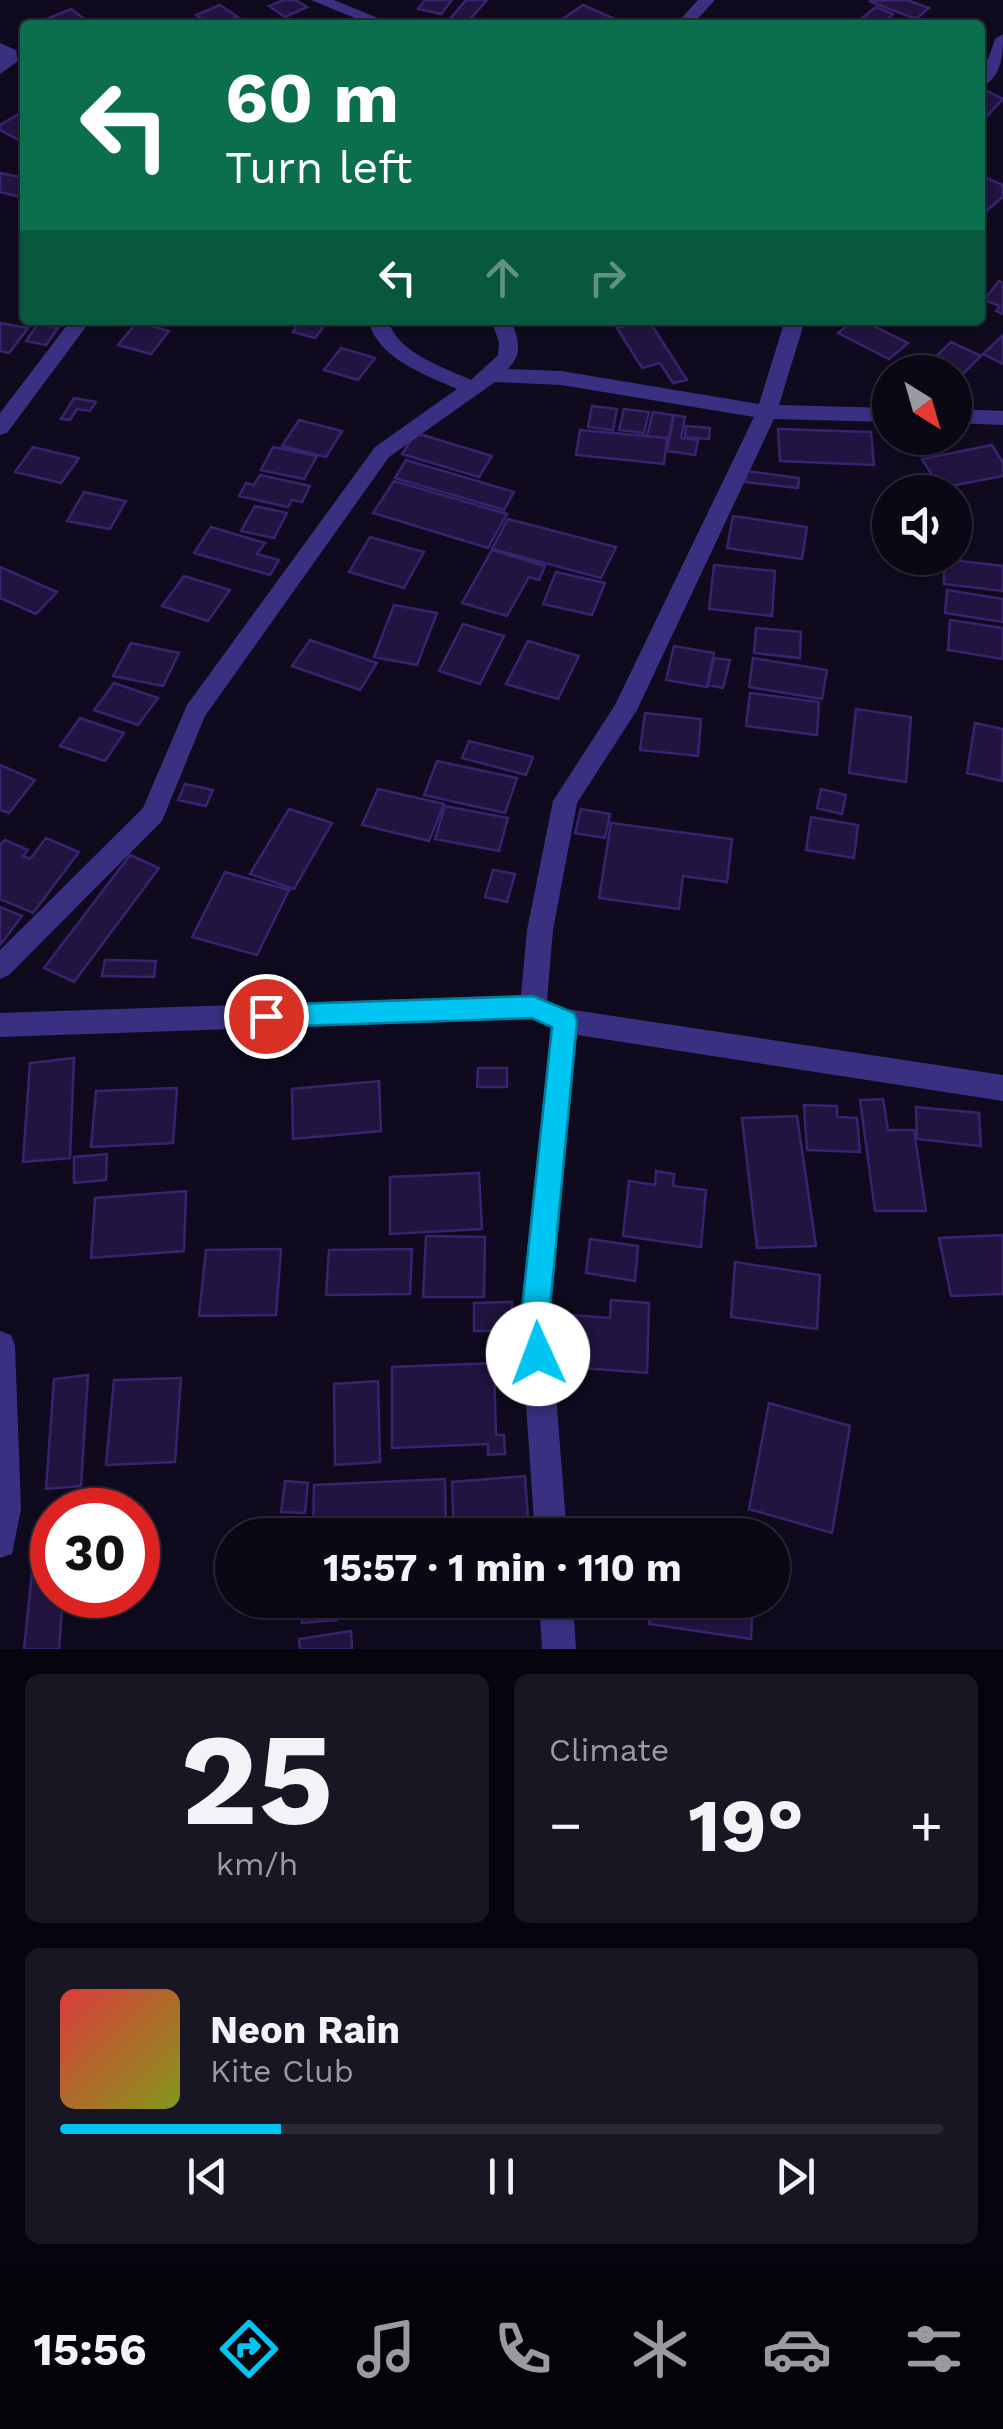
<!DOCTYPE html>
<html lang="en">
<head>
<meta charset="utf-8">
<style>
  :root { --surface:#0b0816; --page:#191623; --text:#f1f3f6; --muted:#9a9aa1; --line:#2b2935; --accent:#00c4f2 }
  body { margin:0; font-family:"Work Sans",sans-serif; background:var(--page); color:var(--text); height:100vh; display:flex; flex-direction:column; font-size:38px; white-space:nowrap }
  * { box-sizing:border-box; margin:0 }
  p { font-size:32px; color:var(--muted) }
  .icon { flex:none; width:55px; height:55px; fill:none; stroke:currentColor; stroke-width:2; stroke-linecap:round; stroke-linejoin:round }
  .map { position:relative; height:1649px; overflow:hidden }
  .drawer { display:flex; flex-direction:column; gap:25px; padding:25px; background:#06040c; flex:1 }
  .drawer>* { flex:none }
  .top-card { position:absolute; left:20px; top:20px; width:965px; height:305px; border-radius:10px; box-shadow:0 2px 8px #0004,0 0 0 2px var(--line); background:#0b6e4f; color:#fff; overflow:hidden }
  .needle { width:65px; rotate:143deg }
  .controls { position:absolute; left:872px; top:355px; display:grid; gap:20px }
  .controls a { display:grid; place-items:center; width:100px; height:100px; border-radius:50%; background:var(--surface); box-shadow:0 2px 8px #0004,0 0 0 2px var(--line); font-size:50px }
  .speed { position:absolute; left:30px; top:1488px; display:flex; gap:20px; font-size:50px; font-weight:700; text-align:center }
  .speed>* { display:grid; place-content:center; width:130px; height:130px; border-radius:50%; background:var(--surface); box-shadow:0 2px 8px #0004,0 0 0 2px var(--line); line-height:1 }
  .speed .limit { border:15px solid #d22; background:#fff; color:#111 }
  .pin { position:absolute; display:grid; place-items:center; width:85px; height:85px; color:#fff; margin:-42px; border:5px solid #fff; border-radius:50%; box-shadow:0 2px 10px #0007 }
  .me { position:absolute; width:110px; margin:-55px; rotate:358deg; stroke-linejoin:round; filter:drop-shadow(0 0 8px #0008) }
  .turn { display:flex; align-items:center; gap:35px; height:210px; padding:0 40px; font-size:45px }
  .turn .icon { width:130px; height:130px; stroke-width:2.5 }
  .turn b { display:block; font-size:70px; line-height:85px }
  .lanes { display:flex; align-items:center; height:95px; padding:0 40px; background:#0003; justify-content:center; gap:50px; direction:ltr }
  .lanes .off { opacity:.35 }
  .big { font-size:75px; font-weight:700; line-height:1.1 }
  .drawer .widget { flex:1; display:flex; flex-direction:column; justify-content:center; gap:15px; min-width:0; padding:0 35px; border-radius:15px; background:var(--page) }
  .drawer .dial { align-items:center; gap:0 }
  .dial b { font-size:130px; line-height:1 }
  .song { display:flex; align-items:center; gap:30px }
  .cover { width:120px; height:120px; border-radius:15px; background:linear-gradient(135deg,hsl(0 70% 55%),hsl(70 70% 35%)) }
  .played { height:10px; border-radius:5px; background:linear-gradient(90deg,var(--accent) 25%,var(--line) 25%) }
  .keys { display:flex; justify-content:space-around; direction:ltr }
  .heat { display:flex; justify-content:space-between; align-items:center; font-size:55px; direction:ltr }
  .drawer .tiles { flex:1; display:grid; gap:25px; grid-template-columns:1fr 1fr }
  .widget:last-child { grid-column:span 2 }
  .trip { position:absolute; left:215px; top:1518px; width:575px; height:100px; border-radius:50px; background:var(--surface); box-shadow:0 2px 8px #0004,0 0 0 2px var(--line); font-weight:700; line-height:100px; text-align:center }
  .menu { display:flex; height:160px; justify-content:space-around; align-items:center; background:#040309; color:var(--muted) }
  .menu .icon { width:70px; height:70px }
  .menu .current { color:var(--accent) }
  .menu b { font-size:45px; color:var(--text) }
  .map>svg:first-child { display:block }
</style>
</head>
<body>
<div class="map">
<svg width="1003" height="1649" viewBox="0 0 1003 1649">
  <rect width="100%" height="100%" fill="#0f0a1e"/>
  <path fill="#211441" stroke="#39236f" stroke-width="2.5" d="M284 0H296L307 7 285 17 269 6Z
    M425 0H452L441 14 418 9Z
    M466 0H487L465 25 448 21Z
    M907 0 929 8 916 19 869 1Z
    M220 5 238 17 210 25 196 15Z
    M583 5 613 18 603 25H554Z
    M876 7 893 14 881 25H853Z
    M71 9 84 19 70 25 37 23Z
    M985 90 1003 99 983 120 980 119V95Z
    M24 111H25V143L0 130V125Z
    M0 173 25 178V191L20 197 0 192Z
    M980 175 1003 185V197L985 212 980 210Z
    M999 281 1003 283V314L996 311 1000 306 984 300Z
    M301 320H314L326 323 315 338 293 332Z
    M854 320H861L908 343 889 359 838 333Z
    M649 321 687 380 673 383 660 363 642 368 617 328Z
    M137 322 169 331 151 354 118 345Z
    M0 323 28 328 9 353 0 351Z
    M38 324 58 328 46 345 26 341Z
    M1003 335V364L983 354Z
    M951 342 981 356 960 377 929 363Z
    M341 348 375 358 358 380 324 370Z
    M74 398 96 402 90 411 77 409 70 420 61 419Z
    M592 406 617 409 613 430 588 427Z
    M624 409 649 412 644 433 619 430Z
    M653 412 673 415 669 438 647 436Z
    M674 415 685 417 681 438 698 440 695 455 667 451Z
    M299 420 342 431 326 457 282 446Z
    M686 426 710 428 709 439 685 437Z
    M778 429 871 432 874 465 780 461Z
    M580 430 667 438 664 464 576 455Z
    M416 433 492 456 479 477 402 454Z
    M992 445 1003 463V476L940 488 922 459Z
    M33 447 79 458 61 483 15 472Z
    M273 447 317 456 304 479 261 470Z
    M406 460 514 492 504 510 395 478Z
    M747 471 799 478 798 488 745 482Z
    M260 475 310 486 302 502 292 500 288 507 239 496 246 483 254 485Z
    M394 481 507 514 488 548 373 513Z
    M84 492 126 501 110 529 67 521Z
    M255 506 287 513 274 538 241 531Z
    M733 516 807 527 802 559 727 548Z
    M508 519 616 547 601 578 492 549Z
    M211 527 265 543 257 554 279 560 270 575 194 553Z
    M370 537 424 552 404 588 349 572Z
    M492 550 545 566 539 580 529 577 507 616 462 603Z
    M944 559 1003 566V591L944 584Z
    M714 565 775 571 772 616 709 609Z
    M0 567 57 592 36 614 0 598Z
    M556 572 605 583 592 615 543 604Z
    M184 576 230 590 208 621 162 606Z
    M947 590 1003 599V622L945 613Z
    M394 605 437 613 417 665 374 657Z
    M950 620 1003 628V659L948 650Z
    M463 624 504 636 480 684 439 671Z
    M756 628 801 632 800 658 754 653Z
    M310 640 377 663 360 690 292 666Z
    M528 641 579 656 558 699 506 684Z
    M131 643 179 653 163 686 113 676Z
    M674 646 714 653 707 687 666 680Z
    M714 658 730 660 723 688 708 685Z
    M753 658 827 670 822 699 749 687Z
    M114 683 158 698 138 725 94 710Z
    M750 693 819 702 817 735 746 726Z
    M856 709 911 717 906 782 849 773Z
    M645 713 701 719 698 756 640 750Z
    M80 718 124 733 105 761 60 746Z
    M975 723 1003 729 1002 781 967 773Z
    M469 741 533 757 526 775 462 758Z
    M437 761 517 778 505 813 424 795Z
    M0 765 35 780 9 813 0 810Z
    M185 784 213 790 206 806 178 800Z
    M378 789 444 804 429 841 362 825Z
    M821 789 846 795 842 814 817 808Z
    M445 806 508 818 499 851 435 839Z
    M289 809 332 823 294 889 250 874Z
    M581 809 610 814 605 838 575 833Z
    M811 817 858 825 854 858 806 850Z
    M611 823 732 839 727 882 683 876 679 909 599 898Z
    M46 838 79 852 33 913 0 899V845L5 840 28 850 23 856 30 859Z
    M130 855 159 868 74 982 44 968Z
    M493 870 515 874 507 902 485 897Z
    M225 872 289 890 257 955 192 937Z
    M0 907 22 916 0 945Z
    M105 960 156 961 154 977 102 976Z
    M74 1058 70 1158 23 1162 30 1063Z
    M478 1068H507V1087H477Z
    M379 1081 381 1131 293 1139 292 1089Z
    M177 1088 173 1143 91 1147 96 1091Z
    M883 1099 888 1130H914L926 1211H875L860 1100Z
    M804 1105 837 1106V1117L857 1118 860 1152 807 1150Z
    M916 1107 979 1113 981 1146 917 1139Z
    M797 1116 816 1246 757 1248 742 1118Z
    M107 1154 106 1180 74 1183V1157Z
    M656 1171 674 1174 673 1186 706 1190 701 1247 623 1236 629 1181 655 1185Z
    M479 1173 482 1229 390 1234V1177Z
    M186 1191 184 1251 91 1258 95 1198Z
    M1003 1235V1294L951 1296 939 1238Z
    M426 1236 485 1237 484 1297H423Z
    M590 1239 638 1246 635 1281 586 1273Z
    M281 1249 276 1315 199 1316 206 1250Z
    M412 1249 410 1294 326 1295 329 1250Z
    M735 1262 820 1275 817 1329 731 1317Z
    M611 1300 649 1303 647 1373 569 1367 572 1315 610 1318Z
    M512 1302V1331H474V1303Z
    M494 1363 496 1435H504L505 1454 488 1455V1444L392 1448V1367Z
    M88 1375 81 1486 46 1489 54 1379Z
    M181 1378 175 1462 106 1465 114 1380Z
    M378 1381 380 1462 335 1465 334 1384Z
    M769 1403 850 1426 832 1533 749 1509Z
    M525 1476 529 1535H454L452 1482Z
    M445 1479 446 1535H313L314 1485Z
    M285 1481 308 1483 305 1513 281 1512Z
    M52 1533V1595H63L59 1649H24L36 1534Z
    M302 1600H337V1620L302 1623Z
    M651 1600H753L751 1639 649 1624Z
    M351 1631 352 1649H300L299 1639Z"/>
  <g fill="none" stroke-linecap="round" stroke-linejoin="round">
    <path fill="#3a3082" fill-rule="evenodd" d="M311 0H334L395 25H372Z
      M698 0H715L692 25H675Z
      M1003 34C1003 57 1002 77 980 88 980 70 990 57 995 39Z
      M0 43 16 50 18 61 0 74Z
      M71 320H91L7 433 0 435V413Z
      M368 320H388C397 353 443 367 471 380L498 355 499 342 491 320H511C518 340 524 352 508 369L561 371 759 404 785 320H805L779 405 890 408V422L774 419 637 710 577 803 553 930 547 1001 567 1009 1003 1075V1101L577 1035 550 1318 567 1535H535L520 1318 551 1027 531 1019 0 1037V1013L521 995 527 930 553 801 615 705 754 417 561 385 495 382 389 457 205 716 162 821 9 975 0 979V950L143 808 187 705 375 447 457 389C424 374 378 359 368 320Z
      M955 409 1003 411V425L955 423Z
      M0 1331 11 1335 15 1346 21 1509 12 1554 0 1558Z
      M539 1600H573L576 1649H542Z"/>
  </g>
  <path fill="#00c4f2" stroke="#007f9d" stroke-width="2.5" d="M533 996 574 1013 577 1021 549 1318 552 1354 548 1364 538 1368 528 1364 521 1318 552 1027 532 1018 266 1027 258 1024 254 1016 258 1008 266 1005Z"/>
</svg>
<div class="controls">
<a><svg class="needle" viewBox="-14 -14 28 28"><path d="M0-13l5 13h-10z" fill="#e53935"/><path d="M0 13l5-13h-10z" fill="#9a9aa1"/></svg></a>
<a><svg class="icon" aria-label="sound" viewBox="0 0 24 24"><path d="M4 9h4l5-4v14l-5-4H4zM17 9q2 3 0 6"/></svg></a>
</div>
<div class="speed"><div class="limit">30</div></div>
<div class="pin" style="left:266px;top:1016px;background:#d93025"><svg class="icon" aria-label="arrive" viewBox="0 0 24 24"><path d="M6 21V4h12l-3 4 3 4H6"/></svg></div>
<svg class="me" style="left:538px;top:1354px" viewBox="-20 -20 40 40"><circle r="19" fill="#fff"/><path d="M0-13L10 11 0 6-10 11z" fill="#00c4f2"/></svg>
<div class="trip">15:57 · 1 min · 110 m</div>
<div class="top-card">
<div class="turn"><svg class="icon" aria-label="left" viewBox="0 0 24 24"><path d="M17 20v-9H6M10 6l-5 5 5 5"/></svg><div><b>60 m</b>Turn left</div></div>
<div class="lanes"><svg class="icon" aria-label="left" viewBox="0 0 24 24"><path d="M17 20v-9H6M10 6l-5 5 5 5"/></svg><svg class="icon off" aria-label="ahead" viewBox="0 0 24 24"><path d="M12 20V5M6 11l6-6 6 6"/></svg><svg class="icon off" aria-label="right" viewBox="0 0 24 24"><path d="M7 20v-9h11M14 6l5 5-5 5"/></svg></div>
</div>
</div>
<section class="drawer">
<div class="tiles">
<div class="widget dial"><b>25</b><p>km/h</p></div>
<div class="widget"><p>Climate</p>
<div class="heat"><a>−</a><b class="big">19°</b><a>+</a></div>
</div>
<div class="widget">
<div class="song"><i class="cover"></i><div><b>Neon Rain</b><p>Kite Club</p></div></div>
<div class="played"></div>
<div class="keys"><svg class="icon" aria-label="previous" viewBox="0 0 24 24"><path d="M18 5L8 12l10 7zM5 5v14"/></svg><svg class="icon" aria-label="pause" viewBox="0 0 24 24"><path d="M8 5v14M16 5v14"/></svg><svg class="icon" aria-label="next" viewBox="0 0 24 24"><path d="M6 5l10 7-10 7zM19 5v14"/></svg></div>
</div>
</div>
</section>
<nav class="menu">
<b>15:56</b>
<svg class="icon current" aria-label="directions" viewBox="0 0 24 24"><path d="M12 3l9 9-9 9-9-9zM9 14v-3h6M13 9l2 2-2 2"/></svg>
<svg class="icon" aria-label="music" viewBox="0 0 24 24"><path d="M9 18V5l10-2v13"/><circle cx="6" cy="18" r="3"/><circle cx="16" cy="16" r="3"/></svg>
<svg class="icon" aria-label="phone" viewBox="0 0 24 24"><path d="M5 4h4l2 5-3 2q2 4 5 5l2-3 5 2v4C11 20 4 13 5 4z"/></svg>
<svg class="icon" aria-label="climate" viewBox="0 0 24 24"><path d="M12 3v18M4 7l16 10M4 17L20 7"/></svg>
<svg class="icon" aria-label="car" viewBox="0 0 24 24"><path d="M5 17H2v-5l4-1 3-4h7l3 4 3 1v5h-3M9 17h6M6 11h13"/><circle cx="7" cy="17" r="2"/><circle cx="17" cy="17" r="2"/></svg>
<svg class="icon" aria-label="filters" viewBox="0 0 24 24"><path d="M4 7h16M4 17h16"/><circle cx="9" cy="7" r="2"/><circle cx="15" cy="17" r="2"/></svg>
</nav>
</body>
</html>
